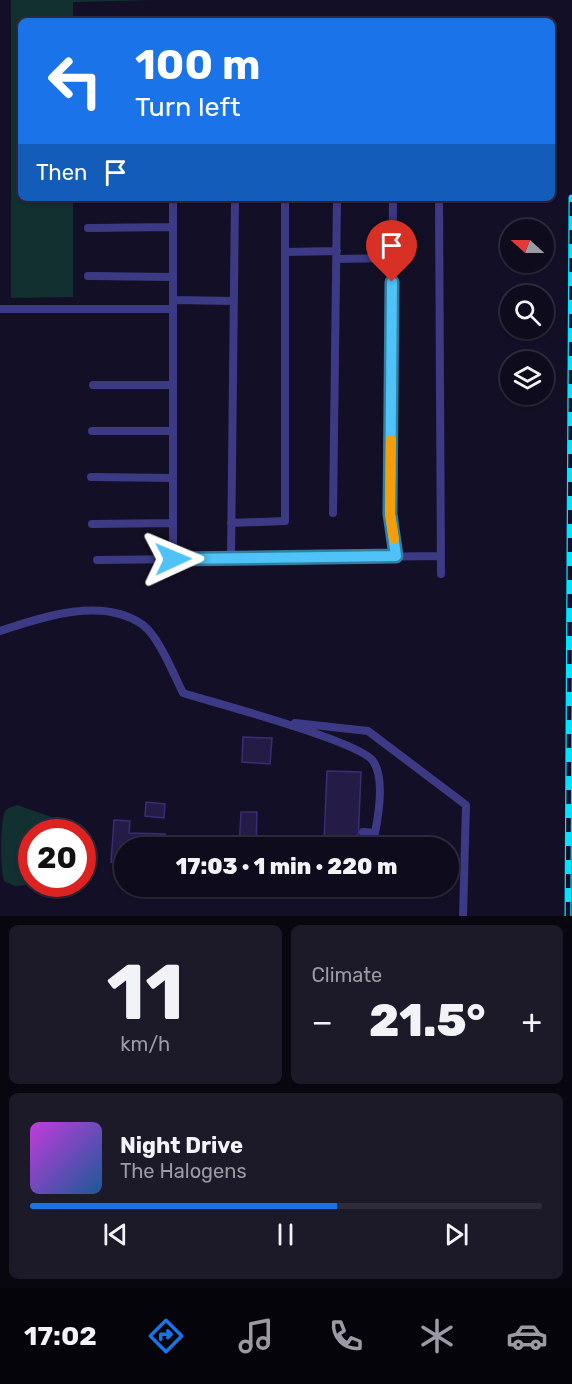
<!DOCTYPE html>
<html lang="en">
<head>
<meta charset="utf-8">
<style>
  :root { --surface:#0e0b1c; --page:#1c1929; --text:#f1f3f6; --muted:#9b9ba3; --line:#2e2b3b; --accent:#1a73e8 }
  body { margin:0; font-family:Rubik,sans-serif; background:var(--page); color:var(--text); height:100vh; display:flex; flex-direction:column; font-size:22px; white-space:nowrap }
  * { box-sizing:border-box; margin:0 }
  p { font-size:20px; color:var(--muted) }
  .icon { flex:none; width:33px; height:33px; fill:none; stroke:currentColor; stroke-width:2; stroke-linecap:round; stroke-linejoin:round }
  .map { position:relative; height:916px; overflow:hidden }
  .panel { display:flex; flex-direction:column; gap:9px; padding:9px; background:#08060f; flex:1 }
  .panel>* { flex:none }
  .banner { position:absolute; left:18px; top:18px; width:537px; height:183px; border-radius:9px; box-shadow:0 2px 4px #0004,0 0 0 2px var(--line); background:#1a73e8; color:#fff; overflow:hidden }
  .needle { width:39px; rotate:291deg }
  .tools { position:absolute; left:500px; top:219px; display:grid; gap:12px }
  .tools a { display:grid; place-items:center; width:54px; height:54px; border-radius:50%; background:var(--surface); box-shadow:0 2px 4px #0004,0 0 0 2px var(--line); font-size:30px }
  .speed { position:absolute; left:18px; top:819px; display:flex; gap:12px; font-size:30px; font-weight:700; text-align:center }
  .speed>* { display:grid; place-content:center; width:78px; height:78px; border-radius:50%; background:var(--surface); box-shadow:0 2px 4px #0004,0 0 0 2px var(--line); line-height:1 }
  .speed .limit { border:9px solid #d22; background:#fff; color:#111 }
  .pin { position:absolute; display:grid; place-items:center; width:51px; height:51px; color:#fff; margin:-62px -26px; border-radius:50% 50% 50% 0; rotate:-45deg; box-shadow:0 0 6px #0007 }
  .pin .icon { rotate:45deg }
  .me { position:absolute; width:66px; margin:-33px; rotate:89deg; stroke-linejoin:round; filter:drop-shadow(0 0 4px #0008) }
  .turn { display:flex; align-items:center; gap:21px; height:126px; padding:0 18px; font-size:27px }
  .turn .icon { width:78px; height:78px; stroke-width:2.5 }
  .turn b { display:block; font-size:42px; line-height:51px }
  .then { display:flex; align-items:center; height:57px; padding:0 18px; background:#0003; gap:12px; font-size:22px }
  .big { font-size:45px; font-weight:800; line-height:1.1 }
  .panel .tile { flex:1; display:flex; flex-direction:column; justify-content:center; gap:9px; min-width:0; padding:0 21px; border-radius:9px; background:var(--page) }
  .panel .dial { align-items:center; gap:0 }
  .dial b { font-size:78px; line-height:1 }
  .song { display:flex; align-items:center; gap:18px }
  .cover { width:72px; height:72px; border-radius:9px; background:linear-gradient(135deg,hsl(290 70% 55%),hsl(210 70% 35%)) }
  .played { height:6px; border-radius:3px; background:linear-gradient(90deg,var(--accent) 60%,var(--line) 60%) }
  .keys { display:flex; justify-content:space-around; direction:ltr }
  .heat { display:flex; justify-content:space-between; align-items:center; font-size:33px; direction:ltr }
  .panel .tiles { flex:1; display:grid; gap:9px; grid-template-columns:1fr 1fr }
  .tile:last-child { grid-column:span 2 }
  .trip { position:absolute; left:114px; top:837px; width:345px; height:60px; border-radius:30px; background:var(--surface); box-shadow:0 2px 4px #0004,0 0 0 2px var(--line); font-weight:800; line-height:60px; text-align:center }
  .menu { display:flex; height:96px; justify-content:space-around; align-items:center; background:#06040b; color:var(--muted) }
  .menu .icon { width:42px; height:42px }
  .menu .on { color:var(--accent) }
  .menu b { font-size:27px; color:var(--text) }
  .map>svg:first-child { display:block }
</style>
</head>
<body>
<div class="map">
<svg width="572" height="916" viewBox="0 0 572 916">
  <rect width="100%" height="100%" fill="#130f26"/>
  <path fill="#12302f" d="M11 0H157L73 2V21H21V198H73V297L11 298Z
    M17 805 66 822 70 832H32V884H38L15 886 4 881C0 870 0 821 5 811 7 808 13 807 17 805Z"/>
  <path fill="#241b47" stroke="#3b2d73" stroke-width="1.5" d="M243 737 272 738 270 764 242 762Z
    M327 771 361 772 358 843 324 841Z
    M146 802 165 804 164 818 145 816Z
    M241 812H257L256 848H239Z
    M114 820 130 821 129 833 165 834 164 848H124V863L111 862Z"/>
  <g fill="none" stroke-linecap="round" stroke-linejoin="round">
    <path stroke="#3d3a85" stroke-width="8" d="M173 198V559
      M393 198 390 514 396 556
      M439 198 441 574
      M88 228 173 227
      M285 252 337 251
      M337 259 393 258
      M88 276 173 277
      M173 300 234 301
      M0 309H173
      M93 385H173
      M92 431H173
      M91 477 173 478
      M333 513 337 198
      M231 523 285 521V198
      M92 524 173 523
      M231 558 235 198
      M97 560 441 556
      M0 631C42 617 103 596 143 625 159 637 174 675 183 693 215 703 359 741 373 761 385 778 379 813 375 833L363 832
      M295 723 368 731 466 805 463 916"/>
    <g stroke="#00e5ff" stroke-width="7">
      <path id="rail" d="M568 916 572 198"/>
    </g>
    <use href="#rail" stroke="#130f26" stroke-width="4.5" stroke-dasharray="14" stroke-linecap="butt"/>
  </g>
  <g fill="none" stroke-linecap="round" stroke-linejoin="round">
    <g stroke="#337fa1" stroke-width="15">
      <path id="route" d="M173 559 396 556 390 514 392 282"/>
    </g>
    <use href="#route" stroke="#4fc3f7" stroke-width="10"/>
    <path stroke="#f59e0b" stroke-width="10" d="M391 440 390 514 394 539"/>
  </g>
</svg>
<div class="tools">
<a><svg class="needle" viewBox="-14 -14 28 28"><path d="M0-13l5 13h-10z" fill="#e53935"/><path d="M0 13l5-13h-10z" fill="#9b9ba3"/></svg></a>
<a><svg class="icon" aria-label="search" viewBox="0 0 24 24"><circle cx="10" cy="10" r="6"/><path d="M15 15l6 6"/></svg></a>
<a><svg class="icon" aria-label="layers" viewBox="0 0 24 24"><path d="M12 4l9 5-9 5-9-5zM3 14l9 5 9-5"/></svg></a>
</div>
<div class="speed"><div class="limit">20</div></div>
<div class="pin" style="left:392px;top:282px;background:#d93025"><svg class="icon" aria-label="arrive" viewBox="0 0 24 24"><path d="M6 21V4h12l-3 4 3 4H6"/></svg></div>
<svg class="me" style="left:173px;top:559px" viewBox="-20 -20 40 40"><path d="M0-17L14 15 0 8-14 15z" fill="#4fc3f7" stroke="#fff" stroke-width="4"/></svg>
<div class="trip">17:03 · 1 min · 220 m</div>
<div class="banner">
<div class="turn"><svg class="icon" aria-label="left" viewBox="0 0 24 24"><path d="M17 20v-9H6M10 6l-5 5 5 5"/></svg><div><b>100 m</b>Turn left</div></div>
<div class="then">Then<svg class="icon" aria-label="arrive" viewBox="0 0 24 24"><path d="M6 21V4h12l-3 4 3 4H6"/></svg></div>
</div>
</div>
<section class="panel">
<div class="tiles">
<div class="tile dial"><b>11</b><p>km/h</p></div>
<div class="tile"><p>Climate</p>
<div class="heat"><a>−</a><b class="big">21.5°</b><a>+</a></div>
</div>
<div class="tile">
<div class="song"><i class="cover"></i><div><b>Night Drive</b><p>The Halogens</p></div></div>
<div class="played"></div>
<div class="keys"><svg class="icon" aria-label="previous" viewBox="0 0 24 24"><path d="M18 5L8 12l10 7zM5 5v14"/></svg><svg class="icon" aria-label="pause" viewBox="0 0 24 24"><path d="M8 5v14M16 5v14"/></svg><svg class="icon" aria-label="next" viewBox="0 0 24 24"><path d="M6 5l10 7-10 7zM19 5v14"/></svg></div>
</div>
</div>
</section>
<nav class="menu">
<b>17:02</b>
<svg class="icon on" aria-label="directions" viewBox="0 0 24 24"><path d="M12 3l9 9-9 9-9-9zM9 14v-3h6M13 9l2 2-2 2"/></svg>
<svg class="icon" aria-label="music" viewBox="0 0 24 24"><path d="M9 18V5l10-2v13"/><circle cx="6" cy="18" r="3"/><circle cx="16" cy="16" r="3"/></svg>
<svg class="icon" aria-label="phone" viewBox="0 0 24 24"><path d="M5 4h4l2 5-3 2q2 4 5 5l2-3 5 2v4C11 20 4 13 5 4z"/></svg>
<svg class="icon" aria-label="climate" viewBox="0 0 24 24"><path d="M12 3v18M4 7l16 10M4 17L20 7"/></svg>
<svg class="icon" aria-label="car" viewBox="0 0 24 24"><path d="M5 17H2v-5l4-1 3-4h7l3 4 3 1v5h-3M9 17h6M6 11h13"/><circle cx="7" cy="17" r="2"/><circle cx="17" cy="17" r="2"/></svg>
</nav>
</body>
</html>
